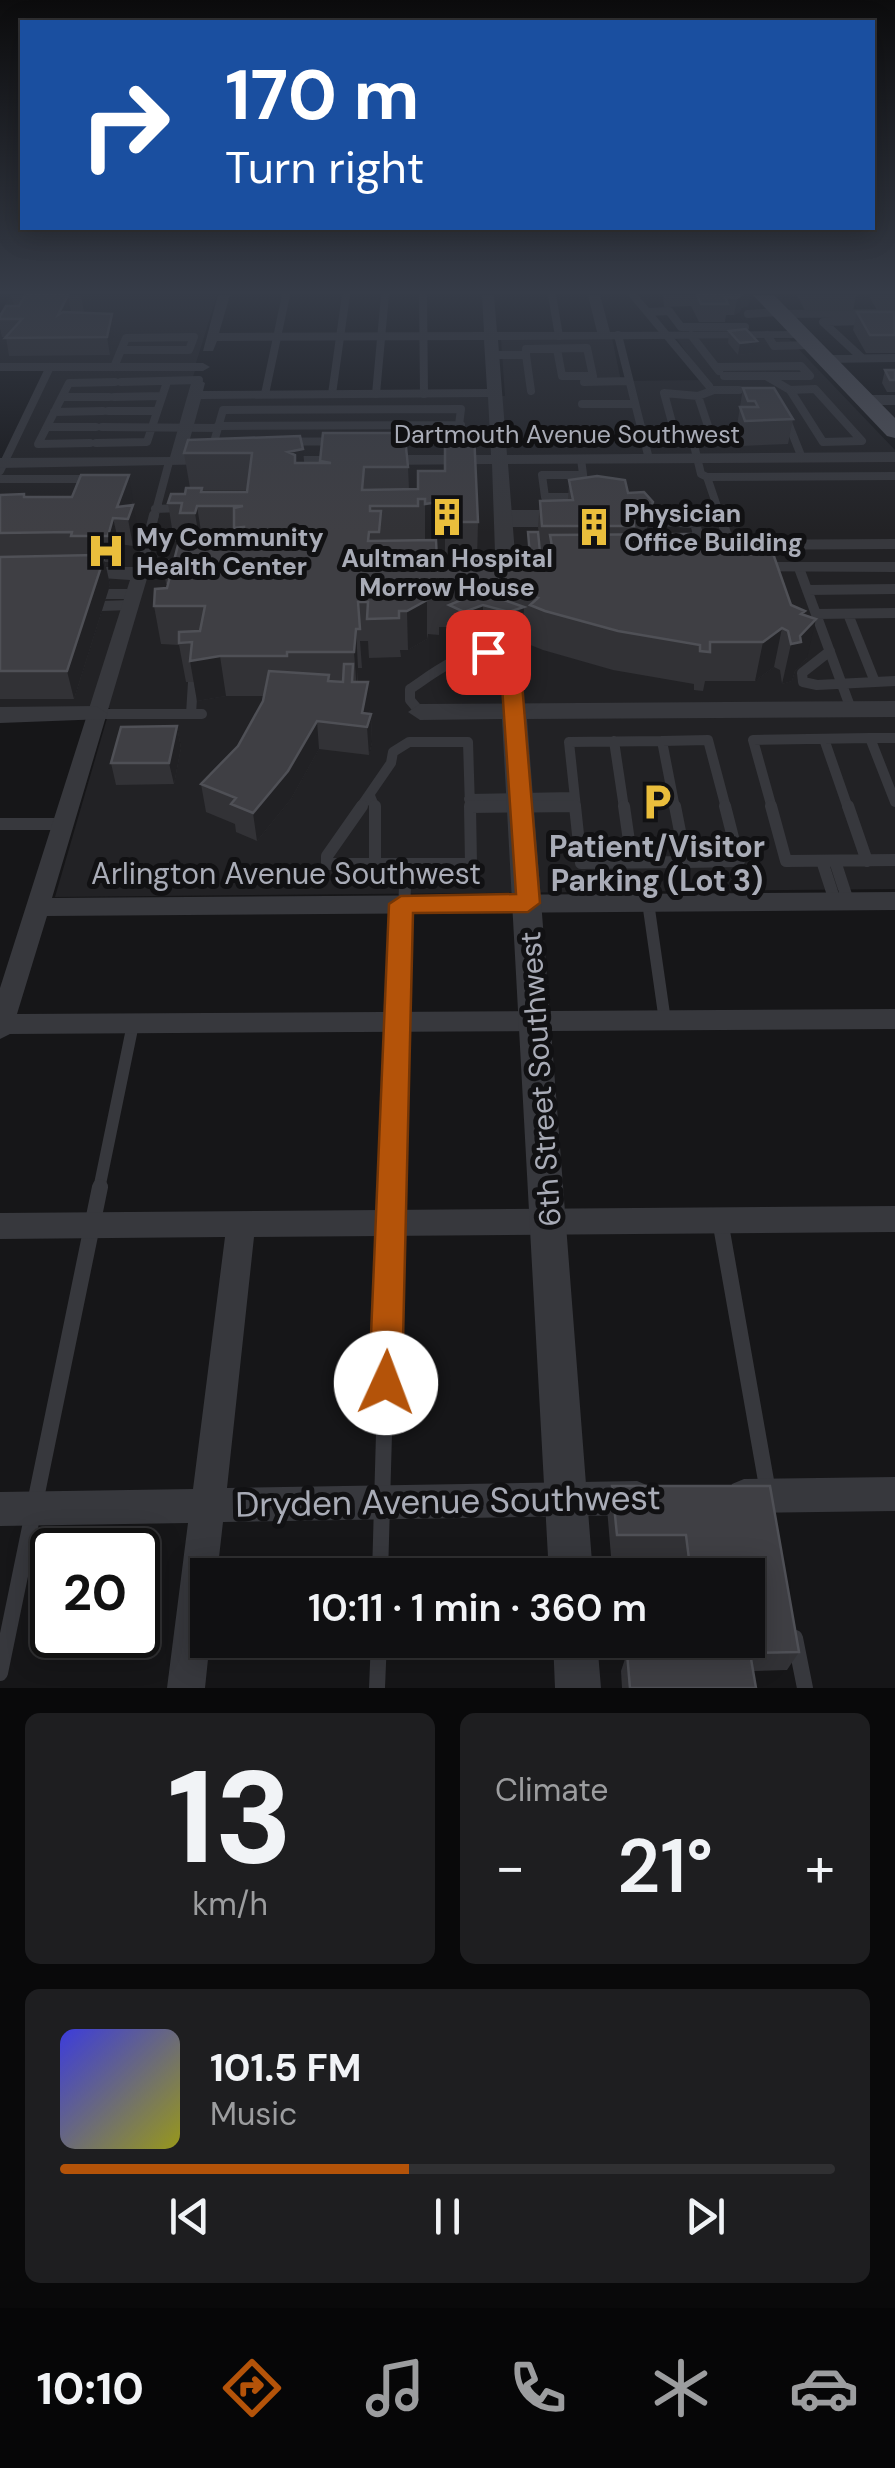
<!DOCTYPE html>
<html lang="en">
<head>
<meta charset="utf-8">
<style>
  :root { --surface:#101012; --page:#1e1e20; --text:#f1f3f6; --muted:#9c9d9f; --line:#303032; --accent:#b45309 }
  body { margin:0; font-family:"DM Sans",sans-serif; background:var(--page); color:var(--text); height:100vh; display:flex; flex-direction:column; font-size:38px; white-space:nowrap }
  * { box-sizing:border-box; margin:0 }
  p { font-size:32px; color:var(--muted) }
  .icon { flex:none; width:55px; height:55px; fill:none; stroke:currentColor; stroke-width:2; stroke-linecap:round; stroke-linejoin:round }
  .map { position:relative; height:1688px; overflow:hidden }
  .side { display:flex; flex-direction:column; gap:25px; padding:25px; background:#09090a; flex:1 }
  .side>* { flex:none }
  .hud { position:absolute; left:20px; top:20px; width:855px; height:210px; border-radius:0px; box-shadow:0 5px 25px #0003,0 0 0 2px var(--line); background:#1a4fa0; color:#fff; overflow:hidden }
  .speed { position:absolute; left:30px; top:1528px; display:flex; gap:20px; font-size:50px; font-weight:700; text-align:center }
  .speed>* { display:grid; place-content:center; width:130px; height:130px; border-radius:50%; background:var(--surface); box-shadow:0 5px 25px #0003,0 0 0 2px var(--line); line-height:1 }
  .speed .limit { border:5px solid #111; border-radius:15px; background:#fff; color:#111 }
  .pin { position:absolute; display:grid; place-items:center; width:85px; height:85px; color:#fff; margin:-42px; border-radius:20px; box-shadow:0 5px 15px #0006 }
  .me { position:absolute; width:110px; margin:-55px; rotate:2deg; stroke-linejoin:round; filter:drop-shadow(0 0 8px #0008) }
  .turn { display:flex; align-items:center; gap:35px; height:210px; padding:0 40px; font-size:45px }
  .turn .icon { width:130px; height:130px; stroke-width:2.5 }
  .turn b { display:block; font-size:70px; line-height:85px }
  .big { font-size:75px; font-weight:600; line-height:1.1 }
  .side .widget { flex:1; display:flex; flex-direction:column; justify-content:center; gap:15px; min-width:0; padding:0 35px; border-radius:15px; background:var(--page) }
  .side .dial { align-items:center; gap:0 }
  .dial b { font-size:130px; line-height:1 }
  .song { display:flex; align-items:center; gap:30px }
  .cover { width:120px; height:120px; border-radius:15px; background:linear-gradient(135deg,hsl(240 70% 55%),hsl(60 70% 35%)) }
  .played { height:10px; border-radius:5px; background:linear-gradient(90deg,var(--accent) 45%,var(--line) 45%) }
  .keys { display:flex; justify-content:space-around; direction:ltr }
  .heat { display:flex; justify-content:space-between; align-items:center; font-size:55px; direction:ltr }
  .side .tiles { flex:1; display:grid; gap:25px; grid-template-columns:1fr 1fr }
  .widget:last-child { grid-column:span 2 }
  .trip { position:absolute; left:190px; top:1558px; width:575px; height:100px; border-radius:0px; background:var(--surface); box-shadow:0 5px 25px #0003,0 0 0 2px var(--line); font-weight:600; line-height:100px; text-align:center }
  .tabs { display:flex; height:160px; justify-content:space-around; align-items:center; background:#060607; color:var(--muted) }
  .tabs .icon { width:70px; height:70px }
  .tabs .selected { color:var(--accent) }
  .tabs b { font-size:45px; color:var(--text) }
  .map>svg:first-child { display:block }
</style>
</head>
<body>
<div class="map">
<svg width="895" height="1688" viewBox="0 0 895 1688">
  <rect width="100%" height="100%" fill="#161618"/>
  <path fill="#222225" d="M11 295H217L196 363 0 364V314Z
    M612 338 621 381 706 380 677 339H789L895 450V889L55 897 110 708H0V466L52 370H195L187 398 505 396 501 339Z"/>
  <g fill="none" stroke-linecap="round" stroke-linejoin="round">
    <path stroke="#37383d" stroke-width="8" d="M423 295 424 394
      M552 295 559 336
      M633 295 709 386
      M648 312 669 311 681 327H745
      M748 314 779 312
      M781 314 895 313
      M618 335 649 459
      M691 335 719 371
      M767 335 774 346 812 345
      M194 337 189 350H121L126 338Z
      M492 355H526V349L587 348 593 376H562L557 349
      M526 355 531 391
      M862 358 823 322 867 321
      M825 359 895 358
      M114 367 121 350
      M716 367 801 366 810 376H724
      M766 376 790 390
      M121 382 199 380
      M584 382 629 381
      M815 389 862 441 823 442 790 390Z
      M664 393 698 396 713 441H677Z
      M265 394 286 295
      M332 394 346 295
      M376 394 385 295
      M698 396 714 390H739
      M62 397H109
      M114 397 162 396
      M582 404H635
      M461 409 458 433 445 441 214 442 223 410Z
      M108 411H157
      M54 412 103 411
      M785 415 802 458
      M218 426 461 425
      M47 427H96
      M102 427 218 428
      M693 441 701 474 707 477 721 518
      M90 443 38 444 69 383 115 382
      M96 443 147 442 167 382
      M581 459 586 497H545L542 475H583
      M0 471 50 367
      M707 477 895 476
      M0 479H92
      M155 509 181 508
      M503 514H554
      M154 518 169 462"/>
    <path stroke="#37383d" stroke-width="10" d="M720 515 730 545 895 544
      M504 522H550
      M149 535 154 515
      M663 542 658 541 657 521 695 523 700 542
      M681 542H729
      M141 568 177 565
      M799 568 851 709
      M140 572 149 538
      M807 590 895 589
      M106 594H133
      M102 606 130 605
      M816 614 895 613
      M848 614 875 682
      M830 651 802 673 803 682 817 685 895 681
      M420 712 410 700V689C439 670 471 641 506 660L514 712
      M96 714H202
      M191 714 193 682
      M895 738H870L895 802
      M824 739 848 808
      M614 741 624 808
      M662 741 675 808
      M662 741 708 740 726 808
      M370 796 375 808
      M469 799 574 797
      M470 807 575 806
      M360 808 391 763 393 752 409 742H468L470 808
      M576 808 569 742 662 741
      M772 808 753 740 870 738"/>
    <path stroke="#37383d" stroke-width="12" d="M362 806 327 856V864H471L470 806
      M375 806V866
      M575 806 581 863 686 862
      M624 806 632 862
      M675 806 686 862
      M771 806 786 861 895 860
      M848 806 867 861
      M470 807 575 806
      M0 824H63
      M822 861 835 901
      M835 861 848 901
      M686 862 739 861 725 806
      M648 902 665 1021
      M99 1189 133 1024
      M391 1189 406 866"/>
    <path stroke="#37383d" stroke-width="16" d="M720 1220 768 1492
      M380 1575 391 1187
      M795 1638 805 1688
      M0 1673 100 1187
      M377 1688 379 1640"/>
    <path fill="#37383d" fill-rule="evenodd" d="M218 295H230L219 333 484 332 482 295H494L497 332H597L588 295H600L610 332 802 331 807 332V338L498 340 507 455 895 452V462L508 464 516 567 514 582 505 587 496 582 492 464 378 465 370 460 378 455H491L488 397 201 399 185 457 222 458V464L0 468V458L170 457 191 383 198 379 205 383 203 391 487 389 484 340 217 341 213 351H203Z
      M0 363H203L210 367 203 371H0Z
      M273 456H346L354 461 346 466 267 464V458Z
      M749 562H895V572L743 571 740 567Z
      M78 567H140L149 572 52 898 895 892V910L47 916 17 1014 895 1009V1029L10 1034 0 1039V988L130 580 72 576V568Z
      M895 1206V1232L254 1237 227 1488 637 1481 649 1486 654 1498 649 1510 637 1515 223 1522 217 1575H208L210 1640 205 1688H167L188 1523 0 1526V1492L193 1489 225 1237 0 1239V1213Z
      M895 1477V1511L744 1513 732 1508 727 1496 732 1484 744 1479Z"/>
    <path fill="#37383d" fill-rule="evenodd" d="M895 395V405H866L857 400 866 395Z
      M895 701V717L527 719 593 1575H549L502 719 420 720 408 712 420 704Z
      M96 706 108 714 105 719 0 723V707Z
      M553 1640H597L601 1688H555Z"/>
    <path fill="#53545c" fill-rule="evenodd" d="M753 295H774L895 418V438L887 436Z"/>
  </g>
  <path fill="#323236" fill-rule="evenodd" d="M11 295H90L91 298 84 312 112 314 115 332 110 355 9 356 6 337H2L0 328V316L14 306Z
    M663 295H750L748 306 741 308 740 312 734 315H726L725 322H699L691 306 664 307Z
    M797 295H856L853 311H805Z
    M871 295H895V310H877L870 298Z
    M857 312 895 313V353H866L853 330Z
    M729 331 755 353 738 355 728 343Z
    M885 370H895V392H887L882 383Z
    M743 388 793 419 788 444 741 446 736 432Z
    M323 433 397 445 408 467 409 489 478 522 477 560H445V538L431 540 437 561H529L528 532 541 552 538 527 540 501 568 500 569 480 628 493 653 502 650 528 647 534 695 543 791 605 805 611 807 658 795 671 792 681 782 684 780 670 774 667 755 681H705L703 691 694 690V684L613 670 543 650 528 644V634L523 632 522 645 508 651 482 644 464 651 449 644V627H439V635L428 634 427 639 408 650H400L401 657 369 658 368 641H360L362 668H358V682L370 710 369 714H371L372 742 369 755 319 749 291 799 257 841 236 832 235 824 206 812 201 784 238 746 263 701 264 696H226L197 701 194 682H186L179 645 161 644 154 606 167 588 168 584H166L164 570 174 560 179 541H174L168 503 185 494 190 488 184 453 188 440 304 463H320ZM202 490H247V492H203Z
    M0 495 133 501 132 505 138 531 133 546 119 544 113 562H105L110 585 74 699H0Z
    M177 726 181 748 174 784 116 785 111 763Z
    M612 1486H770L799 1652 787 1670 753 1671 756 1688H622L621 1671 627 1653 697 1652 696 1640H748V1575H681L679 1556H611L607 1508Z"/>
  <path fill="#212124" d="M68 295 71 312 58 315Z
    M81 295H90L91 298 84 312Z
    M738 295H750L748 306 741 308 740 312 734 315Z
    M112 314 115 332 110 355 107 337Z
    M757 341 755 353 738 355 740 343Z
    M303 449 306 485 288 452Z
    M129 475 133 501 127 519 117 507Z
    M445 501V538L425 541V504Z
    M653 502 650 528 646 538 649 512Z
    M133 505 138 531 133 546 128 519Z
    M197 506 203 544 201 550 195 513Z
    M113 518 119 544 113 562 108 536Z
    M104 558 110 585 74 699 67 671Z
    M427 596V639L408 650 407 611Z
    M483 605 482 644 464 651V612Z
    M524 607 522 645 508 651 509 612Z
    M805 611 798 643 800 636 816 619 807 658 795 671 792 681 782 684 791 644 801 614Z
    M782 628 774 667 755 681 763 642Z
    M356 629 358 668 357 691 354 652Z
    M220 656 226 696 197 701 190 661Z
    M368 682 370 710 366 727 362 713Z
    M371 714 372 742 369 755 367 727Z
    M317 721 319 749 291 799 257 841 253 813Z
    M177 726 181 748 174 784 169 763Z"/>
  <path fill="#3f3f44" stroke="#4f5056" stroke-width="2.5" d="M25 295H68L58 315 63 312 112 314 107 337 5 338 22 319H0V316L6 306H19Z
    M697 295H741L737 298 725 297 728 304H701Z
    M857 312H894L895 335H870Z
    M746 329 757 341 740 343 729 331Z
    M885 370H895V380H890Z
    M743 388H774L793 419 745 421 740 407H758L755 401H748Z
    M323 433H397L396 445 406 447 408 467H364L362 490 418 489V471H445V434L474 433 478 522H445V501L425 504V499H418V506H370V511H381L379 532H369L368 541 436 540 437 561H531L530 552H553L550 535 692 534 695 543 769 542 791 605 805 611 801 614 816 619 800 636 801 642 791 644 788 631 782 628 763 642H710V652L700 651V645L618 631 545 611 530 605 538 598 510 588H489L490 595 524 607 509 612 483 605 464 612 449 605 466 598 465 588H438L439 596H427V600L407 611H399V618L367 619 368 602H358L360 629H356L354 652H287V656H220L190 661 192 642 179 643V632L200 631 205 606H154L155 589 167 588 179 541 244 542V527L234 528V508L243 506H197L195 513H180L182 503H168L171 494H185L186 488H202L201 492H247L252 453H184L188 440 300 436 303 449 288 452 295 455V463H331L320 461Z
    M81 475H129L117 507 133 505 128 519 113 518 108 536H71L72 532 0 533V495L24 494V497H72Z
    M597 476 625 480 628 493 644 492 653 502 649 512 632 511 634 526H542L540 501 573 500 569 480Z
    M528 532H538L540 552H530V556Z
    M96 555 104 558 67 671H0V557Z
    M174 560 172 570H164L165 561Z
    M344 664H353L352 682H368L362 713 371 714 367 727 317 721 288 771 253 813 231 804 236 798 201 784 238 746 263 701 269 671 329 675 328 681 343 682Z
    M177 726 169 763H111L121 727Z
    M612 1486H770L799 1652 750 1653 756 1688H630L627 1653 709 1652 707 1640H748V1575H691L686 1535H617Z"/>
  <linearGradient id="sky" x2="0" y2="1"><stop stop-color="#0c0c0d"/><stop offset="0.55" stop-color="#363c48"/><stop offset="1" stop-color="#363c48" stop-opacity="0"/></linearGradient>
  <rect width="895" height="532" fill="url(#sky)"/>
  <path fill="#b45309" stroke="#753606" stroke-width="2.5" d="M488 646 510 652 521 671 540 903 528 912 413 913 402 1383 397 1394 386 1399 374 1394 369 1383 389 904 401 896 516 894 501 671 495 660 478 652Z"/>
  <defs>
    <g id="building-bare" transform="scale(3)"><path d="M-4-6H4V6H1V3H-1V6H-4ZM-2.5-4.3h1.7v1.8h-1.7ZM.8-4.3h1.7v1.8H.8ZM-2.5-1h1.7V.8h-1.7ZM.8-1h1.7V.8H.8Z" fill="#eabe3c" stroke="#111113" stroke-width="2.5" paint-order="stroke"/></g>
    <g id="hospital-bare" transform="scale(3)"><path d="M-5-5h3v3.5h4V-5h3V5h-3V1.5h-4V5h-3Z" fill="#eabe3c" stroke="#111113" stroke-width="2.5" paint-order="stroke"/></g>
    <g id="parking-bare" transform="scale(3)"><path d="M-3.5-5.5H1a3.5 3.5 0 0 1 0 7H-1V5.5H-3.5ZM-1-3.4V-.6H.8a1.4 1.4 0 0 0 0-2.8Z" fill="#eabe3c" stroke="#111113" stroke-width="2.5" paint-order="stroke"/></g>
  </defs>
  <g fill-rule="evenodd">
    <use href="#building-bare" x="447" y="517"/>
    <use href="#building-bare" x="594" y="527"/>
    <use href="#hospital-bare" x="106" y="551"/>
    <use href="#parking-bare" x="657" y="802"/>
  </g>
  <g text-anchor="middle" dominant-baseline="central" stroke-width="10" stroke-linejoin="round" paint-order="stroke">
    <g font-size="25" fill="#a9acb7" stroke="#111113">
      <text x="567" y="434">Dartmouth Avenue Southwest</text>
    </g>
    <g font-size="25" font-weight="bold" fill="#a9acb7" stroke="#111113" text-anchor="start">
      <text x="624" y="513">Physician<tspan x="624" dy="29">Office Building</tspan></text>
      <text x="136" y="537">My Community<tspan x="136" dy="29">Health Center</tspan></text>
      <text x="447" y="558" text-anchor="middle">Aultman Hospital<tspan x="447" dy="29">Morrow House</tspan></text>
    </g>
    <g font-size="30" font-weight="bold" fill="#a9acb7" stroke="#111113">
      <text x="657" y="846">Patient/Visitor<tspan x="657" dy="34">Parking (Lot 3)</tspan></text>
    </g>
    <g font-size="30" fill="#a9acb7" stroke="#111113">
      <text x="286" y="873">Arlington Avenue Southwest</text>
      <text transform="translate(540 1079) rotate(-94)">6th Street Southwest</text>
    </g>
    <g font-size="35" fill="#a9acb7" stroke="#111113">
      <text transform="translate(448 1501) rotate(-1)">Dryden Avenue Southwest</text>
    </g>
  </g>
</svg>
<div class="speed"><div class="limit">20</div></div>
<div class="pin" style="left:488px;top:652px;background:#d93025"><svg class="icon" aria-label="arrive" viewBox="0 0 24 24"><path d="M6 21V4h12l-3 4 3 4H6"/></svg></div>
<svg class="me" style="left:386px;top:1383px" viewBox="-20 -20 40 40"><circle r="19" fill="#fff"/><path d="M0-13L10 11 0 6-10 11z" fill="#b45309"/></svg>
<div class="trip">10:11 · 1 min · 360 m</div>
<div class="hud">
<div class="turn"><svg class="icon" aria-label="right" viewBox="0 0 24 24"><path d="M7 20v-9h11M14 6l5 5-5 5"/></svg><div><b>170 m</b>Turn right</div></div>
</div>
</div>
<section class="side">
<div class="tiles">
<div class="widget dial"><b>13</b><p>km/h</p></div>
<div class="widget"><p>Climate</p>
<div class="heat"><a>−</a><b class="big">21°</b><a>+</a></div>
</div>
<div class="widget">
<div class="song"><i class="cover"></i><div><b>101.5 FM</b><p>Music</p></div></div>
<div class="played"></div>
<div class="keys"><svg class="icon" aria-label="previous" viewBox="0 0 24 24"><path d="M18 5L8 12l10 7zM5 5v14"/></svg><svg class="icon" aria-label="pause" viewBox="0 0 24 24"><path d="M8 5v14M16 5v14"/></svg><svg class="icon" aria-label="next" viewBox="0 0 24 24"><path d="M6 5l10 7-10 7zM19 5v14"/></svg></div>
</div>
</div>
</section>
<nav class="tabs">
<b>10:10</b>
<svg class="icon selected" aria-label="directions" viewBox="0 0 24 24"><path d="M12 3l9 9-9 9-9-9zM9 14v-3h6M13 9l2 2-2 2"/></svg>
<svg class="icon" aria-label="music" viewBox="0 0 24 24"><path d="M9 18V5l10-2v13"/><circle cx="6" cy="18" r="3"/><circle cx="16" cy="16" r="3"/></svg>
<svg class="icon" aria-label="phone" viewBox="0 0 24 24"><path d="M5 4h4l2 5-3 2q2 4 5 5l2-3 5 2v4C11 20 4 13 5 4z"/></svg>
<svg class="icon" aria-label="climate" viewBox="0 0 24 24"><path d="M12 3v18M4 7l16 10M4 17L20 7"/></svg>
<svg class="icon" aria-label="car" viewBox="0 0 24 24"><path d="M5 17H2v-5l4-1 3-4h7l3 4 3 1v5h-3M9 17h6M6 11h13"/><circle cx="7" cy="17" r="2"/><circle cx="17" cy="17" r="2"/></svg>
</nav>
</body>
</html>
